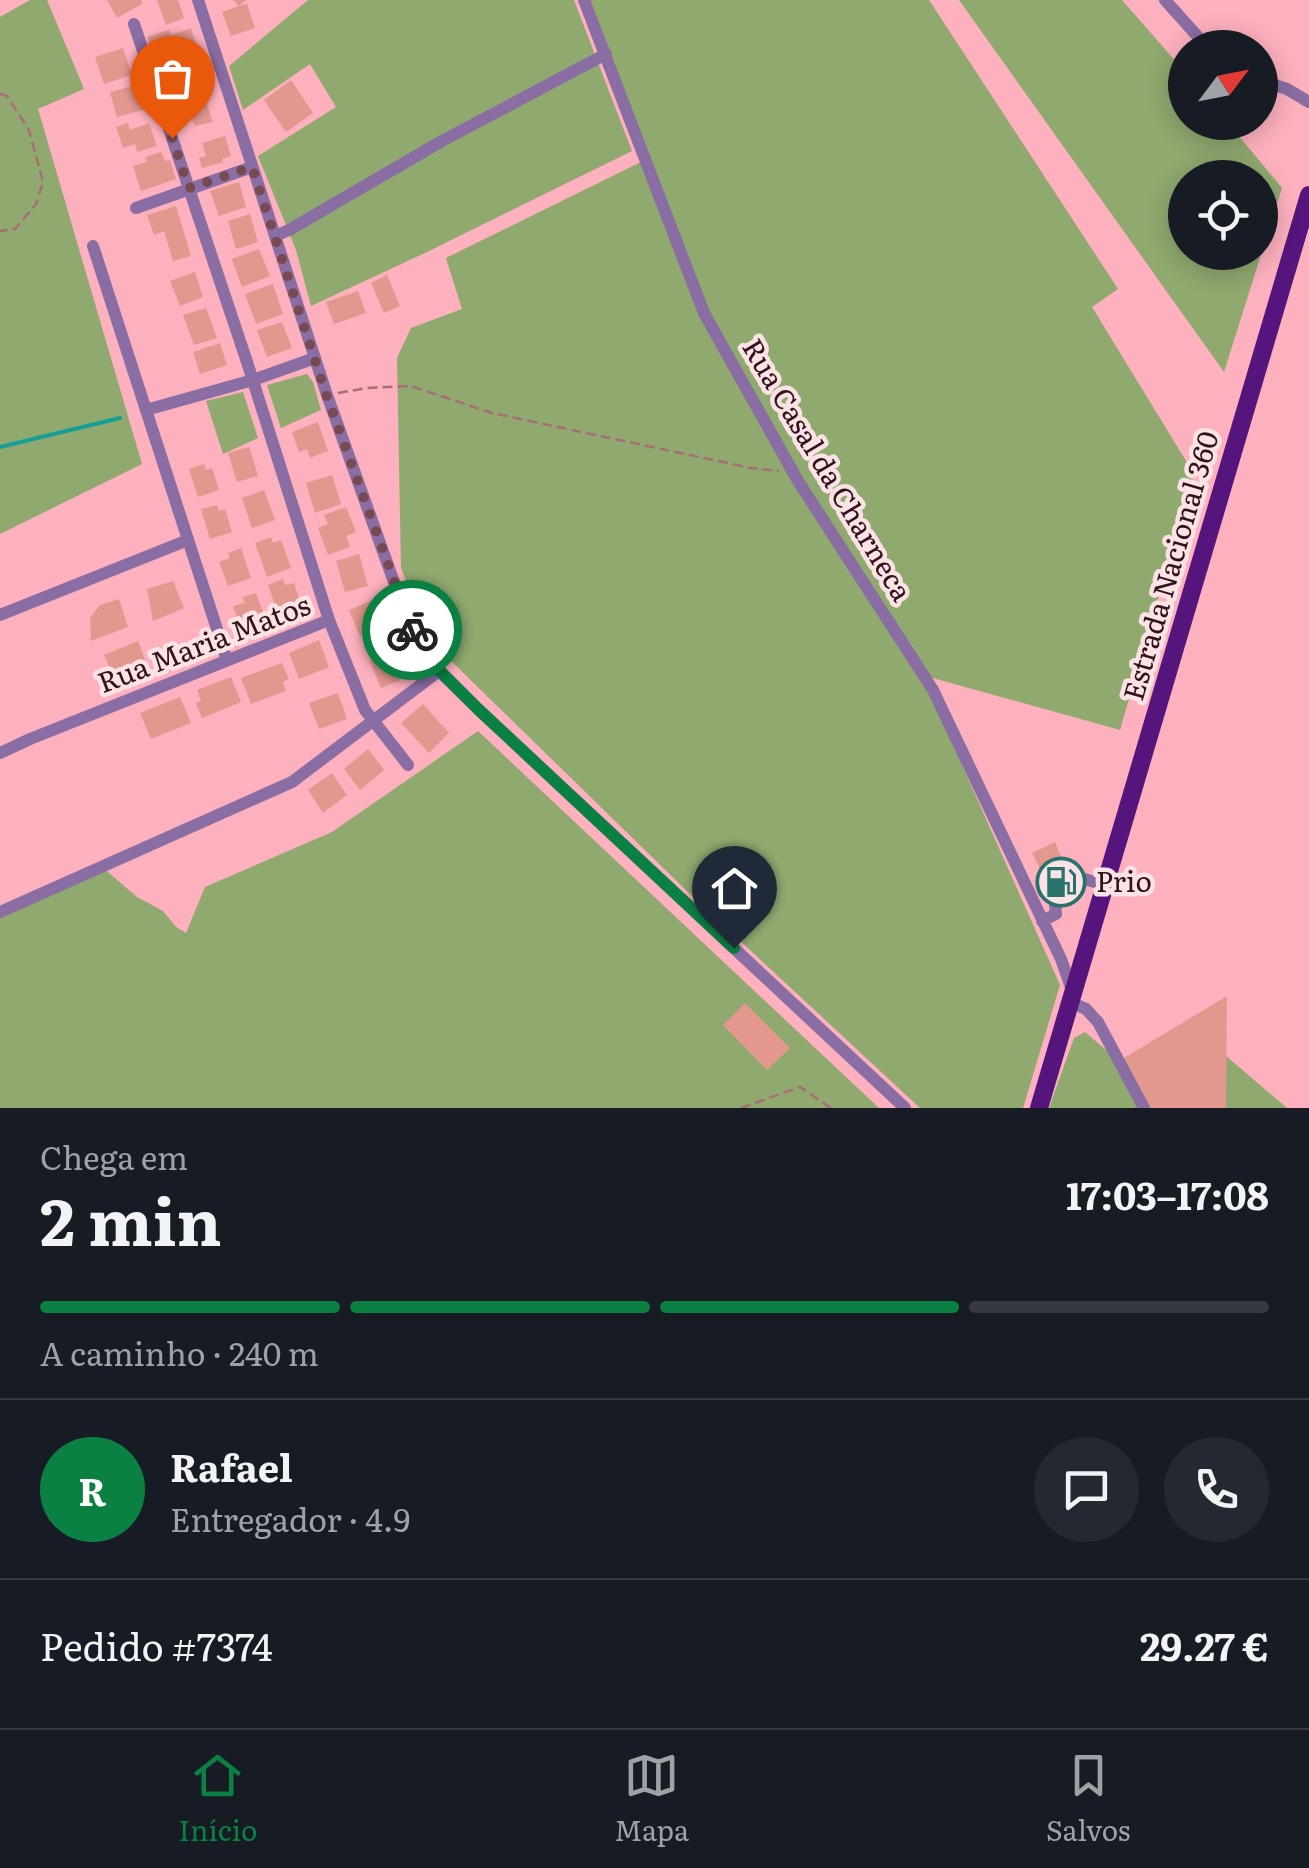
<!DOCTYPE html>
<html lang="pt">
<head>
<meta charset="utf-8">
<style>
  :root { --surface:#171b24; --page:#242831; --text:#f1f3f6; --muted:#9ea1a6; --line:#363941; --accent:#0b8043 }
  body { margin:0; font-family:Literata,serif; background:var(--page); color:var(--text); height:100vh; display:flex; flex-direction:column; font-size:38px; white-space:nowrap }
  * { box-sizing:border-box; margin:0 }
  p { font-size:32px; color:var(--muted) }
  .icon { flex:none; width:55px; height:55px; fill:none; stroke:currentColor; stroke-width:2; stroke-linecap:round; stroke-linejoin:round }
  .map { position:relative; height:1108px; overflow:hidden }
  .drawer { display:flex; flex-direction:column; background:var(--surface); flex:1 }
  .drawer>* { flex:none }
  .needle { width:65px; rotate:58deg }
  .fabs { position:absolute; left:1168px; top:30px; display:grid; gap:20px }
  .fabs a { display:grid; place-items:center; width:110px; height:110px; border-radius:50%; background:var(--surface); box-shadow:0 5px 25px #0003; font-size:50px }
  .pin { position:absolute; display:grid; place-items:center; width:85px; height:85px; color:#fff; margin:-102px -42px; border-radius:50% 50% 50% 0; rotate:-45deg; box-shadow:0 0 10px #0007 }
  .pin .icon { rotate:45deg }
  .courier { position:absolute; display:grid; place-items:center; width:100px; height:100px; margin:-50px; border:8px solid #0b8043; border-radius:50%; background:#fff; color:#222; box-shadow:0 2px 12px #0007 }
  .summary em { font-style:normal; font-weight:700 }
  .summary div { display:flex; flex-direction:column-reverse }
  .summary { display:flex; align-items:center; justify-content:space-between; height:170px; padding:0 40px }
  h1 { font-size:65px; font-weight:700; line-height:75px }
  .bar { display:grid; grid-template-columns:repeat(4,1fr); gap:15px 10px; align-content:center; height:120px; padding:0 40px }
  .bar i { height:12px; border-radius:8px; background:var(--line) }
  .bar .on { background:var(--accent) }
  .bar p { grid-column:span 4 }
  .line { display:flex; align-items:center; gap:25px; padding:0 40px; border-top:2px solid var(--line) }
  .line div { flex:1 }
  .round { display:grid; place-items:center; flex:none; width:105px; height:105px; border-radius:52px; background:var(--page) }
  .dock { display:flex; justify-content:space-around; align-items:center; height:140px; border-top:2px solid var(--line); background:var(--surface); font-size:28px; color:var(--muted) }
  .dock a { display:grid; justify-items:center; gap:5px }
  .dock .on { color:var(--accent) }
  .map>svg:first-child { display:block }
  .green { fill:#8fa96f; fill-rule:evenodd }
  .lines { fill:none; stroke-linecap:round; stroke-linejoin:round }
  .stream { stroke:#179f97; stroke-width:4 }
  .building { fill:#e2988e }
  .path { stroke:#a76e78; stroke-width:2.5; stroke-dasharray:10 5; stroke-linecap:butt }
  .minor { stroke:#8a6da3; stroke-width:12 }
  .major { stroke:#56147d; stroke-width:18 }
  .done { stroke:#774a52; stroke-width:10; stroke-dasharray:0 18 }
  .route { stroke:#0b8043; stroke-width:12 }
  .labels { text-anchor:middle; stroke-width:9; stroke-linejoin:round; paint-order:stroke }
  .street-label { font-size:28px; fill:#2f1319; stroke:#fae2e5 }
  .poi-label { font-size:28px; fill:#2f1319; stroke:#fae2e5; text-anchor:start }
</style>
</head>
<body>
<div class="map">
<svg width="1309" height="1108" viewBox="0 0 1309 1108">
  <rect width="100%" height="100%" fill="#fdb0bd"/>
  <g class="green">
    <polygon points="30,0 47,0 84,89 38,109 142,464 0,534 0,17"/>
    <polygon points="308,0 574,0 632,151 427,252 311,306 296,250 258,156 336,107 310,64 243,110 229,66"/>
    <polygon points="590,0 929,0 1118,289 1092,307 1194,474 1120,730 922,675 1060,985 1023,1108 920,1108 693,897 445,655 421,619 401,568 397,358 411,328 462,309 446,258 649,158"/>
    <path d="M959,0h163l63,72v50l43,1 54,65 -58,184zM1185,178h75v74h-75z"/>
    <polygon points="307,374 313,382 321,410 281,428 267,385"/>
    <polygon points="243,392 258,438 223,454 206,401"/>
    <polygon points="478,731 879,1108 0,1108 0,917 101,866 137,897 163,911 176,927 186,933 205,887 332,832"/>
    <polygon points="1085,1032 1119,1061 1144,1108 1049,1108 1074,1038"/>
    <polygon points="1226,1056 1287,1108 1226,1108"/>
  </g>
  <g class="lines">
    <polyline class="stream" points="0,447 120,418"/>
  </g>
  <g class="building">
    <polygon points="107,0 141,0 142,4 117,18"/>
    <polygon points="157,0 178,0 184,18 166,25"/>
    <polygon points="233,0 246,0 239,6 247,4 255,28 231,36 222,12 239,6"/>
    <polygon points="191,28 198,51 177,58 173,46 168,47 165,39 150,44 147,37 169,30 171,35"/>
    <polygon points="123,48 132,75 104,84 95,57"/>
    <polygon points="194,71 195,73 200,72 205,91 186,98 180,83 183,82 180,76"/>
    <polygon points="291,80 313,113 286,132 264,100"/>
    <polygon points="136,85 139,97 144,96 147,109 117,117 110,92"/>
    <polygon points="206,102 213,122 195,126 189,108"/>
    <polygon points="128,123 130,130 149,123 157,146 137,152 135,144 123,148 116,127"/>
    <polygon points="225,136 231,156 222,159 223,162 202,168 199,158 206,156 202,143"/>
    <polygon points="161,152 165,161 170,160 176,179 141,191 133,166 147,162 145,157"/>
    <polygon points="239,182 246,207 219,216 210,191"/>
    <polygon points="176,206 191,256 173,261 164,231 154,235 147,215"/>
    <polygon points="250,214 258,242 236,249 228,221"/>
    <polygon points="259,249 270,276 242,287 232,259"/>
    <polygon points="195,272 203,297 180,306 170,281"/>
    <polygon points="387,275 400,306 384,313 371,283"/>
    <polygon points="273,284 283,314 256,324 245,294"/>
    <polygon points="358,291 366,313 334,324 326,302"/>
    <polygon points="206,308 217,338 194,345 183,315"/>
    <polygon points="282,322 292,348 267,357 257,330"/>
    <polygon points="220,343 227,365 200,374 193,352"/>
    <polygon points="318,422 328,451 310,458 307,449 299,452 292,432"/>
    <polygon points="249,447 258,476 237,482 228,453"/>
    <polygon points="204,464 206,470 212,468 219,490 198,497 189,469"/>
    <polygon points="332,475 341,504 315,513 306,483"/>
    <polygon points="264,490 275,520 252,528 242,498"/>
    <polygon points="217,505 219,511 225,509 232,532 210,539 201,509"/>
    <polygon points="346,507 356,532 346,536 350,547 328,555 318,528 328,524 324,515"/>
    <polygon points="271,537 273,543 281,540 291,568 267,577 255,543"/>
    <polygon points="241,548 251,578 228,586 219,562 230,558 228,553"/>
    <polygon points="359,554 368,586 345,592 336,561"/>
    <polygon points="283,579 285,585 294,583 303,610 280,618 268,585"/>
    <polygon points="173,581 184,608 153,621 147,589"/>
    <polygon points="256,593 267,623 242,632 233,606 244,603 243,597"/>
    <polygon points="119,599 128,627 91,641 90,618 100,605"/>
    <polygon points="373,600 376,609 379,607 387,625 360,636 349,610"/>
    <polygon points="402,631 405,636 392,641 394,641 398,650 392,653 403,679 381,688 370,661 380,657 376,648 391,642 389,636"/>
    <polygon points="319,640 329,667 299,679 289,653"/>
    <polygon points="138,641 145,659 135,663 138,673 116,682 104,655"/>
    <polygon points="282,663 289,679 283,682 286,691 251,704 241,678"/>
    <polygon points="231,677 241,702 202,718 196,703 201,701 197,690"/>
    <polygon points="338,693 347,719 319,729 309,703"/>
    <polygon points="180,697 191,723 151,739 140,713"/>
    <polygon points="423,704 449,733 429,753 401,723"/>
    <polygon points="368,749 384,770 360,790 344,769"/>
    <polygon points="332,773 347,795 323,813 308,790"/>
    <polygon points="1055,842 1063,861 1058,863 1075,898 1064,903 1047,869 1041,871 1032,853"/>
    <polygon points="1227,996 1226,1108 1144,1108 1119,1061"/>
    <polygon points="745,1003 790,1048 767,1070 723,1025"/>
  </g>
  <g class="lines">
    <g class="path">
      <polyline points="0,94 7,96 29,130 43,182 36,204 15,229 0,231"/>
      <polyline points="338,393 367,388 411,386 492,413 751,468 779,471"/>
      <polyline points="741,1108 800,1087 831,1108"/>
    </g>
    <g class="minor">
      <polyline points="198,0 327,395 404,610 425,651 439,671 478,709 905,1108"/>
      <polyline points="584,0 704,313 798,481 933,690 1061,959 1073,993"/>
      <polyline points="1165,0 1208,48"/>
      <polyline points="134,24 247,362 329,620"/>
      <polyline points="1260,80 1287,89 1309,102"/>
      <polyline points="136,208 252,167"/>
      <polyline points="275,236 289,230 442,141 606,54"/>
      <polyline points="93,246 146,410 253,380 315,358"/>
      <polyline points="146,410 227,660"/>
      <polyline points="0,615 188,540"/>
      <polyline points="0,753 30,739 329,620 365,710 408,765"/>
      <polyline points="0,912 292,782 439,671"/>
      <polyline points="1042,921 1056,914 1053,887 1074,876 1105,885"/>
      <polyline points="1070,1002 1086,1009 1098,1022 1144,1108"/>
    </g>
    <polyline class="major" points="1039,1108 1309,195"/>
  </g>
  <g class="lines">
    <polyline class="done" points="172,138 189,188 252,167 326,394 412,630"/>
    <polyline class="route" points="412,630 439,670 478,709 734,948"/>
  </g>
  <defs>
    <g id="fuel-ring" transform="scale(2.5)"><circle r="9.5" fill="#fae2e5" stroke="#28726c" stroke-width="1.5"/><path d="M-5.5-6h7V0h2V4h1.3V-2.5L3-4.5l.8-.8L6-3V5H2.5V1h-1V6h-7ZM-4.2-4.7v3.2H.2V-4.7Z" fill="#28726c"/></g>
  </defs>
  <g fill-rule="evenodd">
    <use href="#fuel-ring" x="1061" y="882"/>
  </g>
  <g class="labels">
    <g class="street-label">
      <text transform="translate(827 470) rotate(59)" y="10">Rua Casal da Charneca</text>
      <text transform="translate(1171 566) rotate(-74)" y="10">Estrada Nacional 360</text>
      <text transform="translate(204 644) rotate(-21)" y="10">Rua Maria Matos</text>
    </g>
    <g class="poi-label">
      <text x="1096" y="892">Prio</text>
    </g>
  </g>
</svg>
<div class="fabs">
<a><svg class="needle" viewBox="-14 -14 28 28"><path d="M0-13l5 13h-10z" fill="#e53935"/><path d="M0 13l5-13h-10z" fill="#9ea1a6"/></svg></a>
<a><svg class="icon" aria-label="locate" viewBox="0 0 24 24"><circle cx="12" cy="12" r="6"/><path d="M12 2v4M12 18v4M2 12h4M18 12h4"/></svg></a>
</div>
<div class="pin" style="left:172px;top:138px;background:#ea580c"><svg class="icon" aria-label="bag" viewBox="0 0 24 24"><path d="M5 8h14l-1 12H6zM9 8a3 3 0 0 1 6 0"/></svg></div>
<div class="pin" style="left:734px;top:948px;background:#1f2937"><svg class="icon" aria-label="home" viewBox="0 0 24 24"><path d="M3 11l9-7 9 7M6 9v11h12V9"/></svg></div>
<div class="courier" style="left:412px;top:630px"><svg class="icon" aria-label="bike" viewBox="0 0 24 24"><circle cx="6" cy="16" r="4"/><circle cx="18" cy="16" r="4"/><path d="M6 16l4-8h5l3 8M10 8l3 8H6M13 5h3"/></svg></div>
</div>
<section class="drawer">
<div class="summary"><div><h1>2 min</h1><p>Chega em</p></div><em>17:03–17:08</em></div>
<div class="bar"><i class="on"></i><i class="on"></i><i class="on"></i><i></i><p>A caminho · 240 m</p></div>
<div class="line" style="height:180px"><b class="round" style="background:var(--accent);color:#fff">R</b><div><b>Rafael</b><p>Entregador · 4.9</p></div><a class="round"><svg class="icon" aria-label="chat" viewBox="0 0 24 24"><path d="M4 5h16v11H9l-5 4z"/></svg></a><a class="round"><svg class="icon" aria-label="phone" viewBox="0 0 24 24"><path d="M5 4h4l2 5-3 2q2 4 5 5l2-3 5 2v4C11 20 4 13 5 4z"/></svg></a></div>
<div class="line" style="height:130px"><div>Pedido #7374</div><b>29.27 €</b></div>
</section>
<nav class="dock">
<a class="on"><svg class="icon" aria-label="home" viewBox="0 0 24 24"><path d="M3 11l9-7 9 7M6 9v11h12V9"/></svg>Início</a>
<a><svg class="icon" aria-label="map" viewBox="0 0 24 24"><path d="M3 6l6-2 6 2 6-2v14l-6 2-6-2-6 2zM9 4v14M15 6v14"/></svg>Mapa</a>
<a><svg class="icon" aria-label="saved" viewBox="0 0 24 24"><path d="M7 4h10v16l-5-4-5 4z"/></svg>Salvos</a>
</nav>
</body>
</html>
